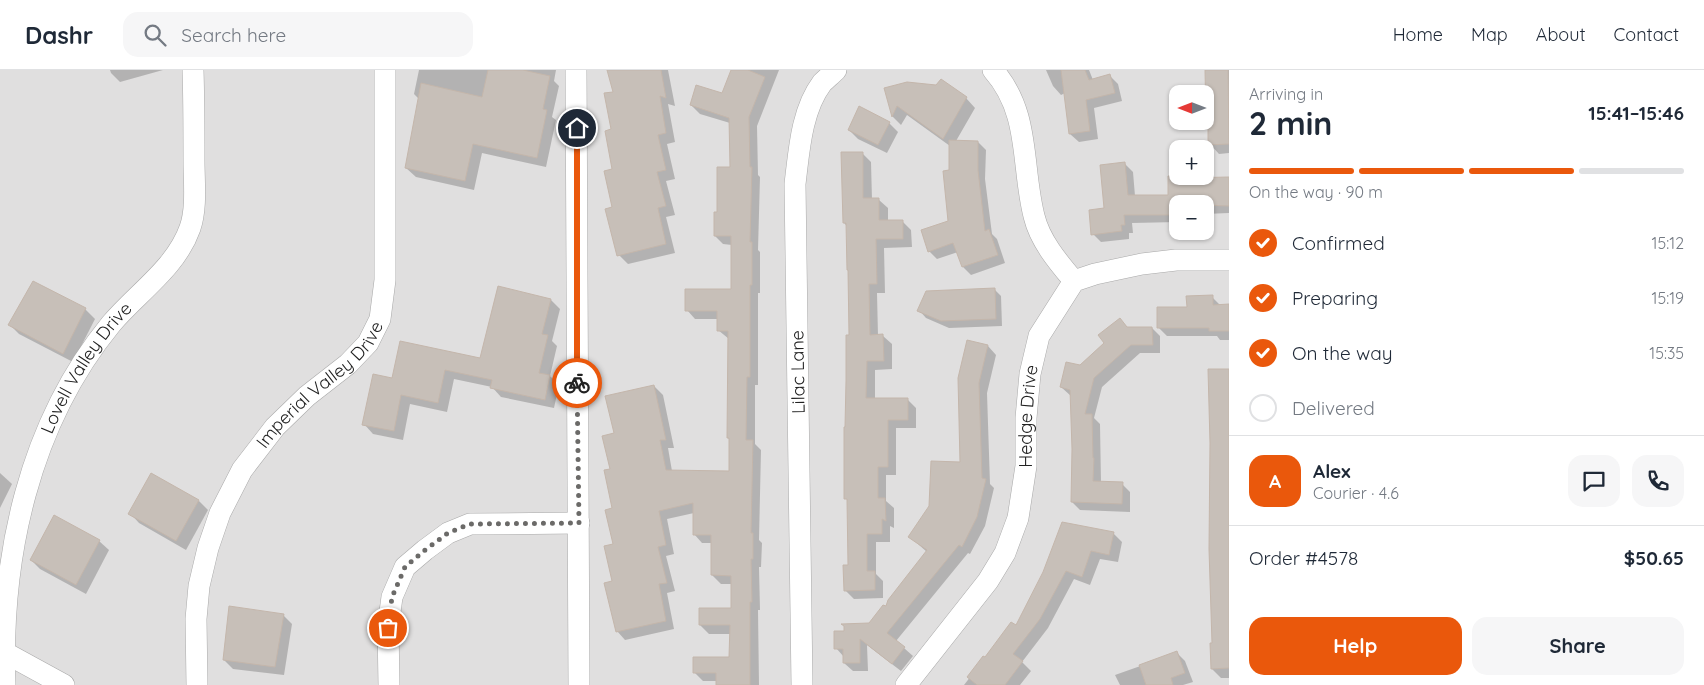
<!DOCTYPE html>
<html lang="en">
<head>
<meta charset="utf-8">
<style>
  :root { --surface:#fff; --page:#f6f6f7; --text:#1f2937; --muted:#747a83; --line:#e0e1e3; --accent:#ea580c }
  body { margin:0; font-family:Quicksand,sans-serif; background:var(--page); color:var(--text); height:100vh; display:flex; flex-direction:column; font-size:19px; white-space:nowrap }
  * { box-sizing:border-box; margin:0 }
  p { font-size:16px; color:var(--muted) }
  .icon { flex:none; width:28px; height:28px; fill:none; stroke:currentColor; stroke-width:2; stroke-linecap:round; stroke-linejoin:round }
  .map { position:relative; flex:1; overflow:hidden }
  .sheet { display:flex; flex-direction:column; background:var(--surface); width:475px }
  .sheet>* { flex:none }
  .needle { width:32px; rotate:270deg }
  .fabs { position:absolute; left:1169px; top:15px; display:grid; gap:10px }
  .fabs a { display:grid; place-items:center; width:45px; height:45px; border-radius:10px; background:var(--surface); box-shadow:0 1px 4px #0004; font-size:25px }
  .pin { position:absolute; display:grid; place-items:center; width:42px; height:42px; color:#fff; margin:-21px; border:2px solid #fff; border-radius:50%; box-shadow:0 1px 5px #0007 }
  .courier { position:absolute; display:grid; place-items:center; width:50px; height:50px; margin:-25px; border:4px solid #ea580c; border-radius:50%; background:#fff; color:#222; box-shadow:0 1px 6px #0007 }
  .summary em { font-style:normal; font-weight:800 }
  .summary div { display:flex; flex-direction:column-reverse }
  .summary { display:flex; align-items:center; justify-content:space-between; height:85px; padding:0 20px }
  h1 { font-size:32px; font-weight:800; line-height:38px }
  .bar { display:grid; grid-template-columns:repeat(4,1fr); gap:8px 5px; align-content:center; height:60px; padding:0 20px }
  .bar i { height:6px; border-radius:4px; background:var(--line) }
  .bar .on { background:var(--accent) }
  .bar p { grid-column:span 4 }
  .line { display:flex; align-items:center; gap:12px; padding:0 20px; border-top:1px solid var(--line) }
  .line div { flex:1 }
  .round { display:grid; place-items:center; flex:none; width:52px; height:52px; border-radius:15px; background:var(--page) }
  ol { padding:0 20px; list-style:none }
  li { display:flex; align-items:center; gap:15px; height:55px }
  li p { margin-inline-start:auto }
  li .icon { padding:5px; border-radius:50%; background:var(--accent); color:#fff; stroke-width:4 }
  li:last-child { color:var(--muted) }
  li i { width:28px; height:28px; border:2px solid var(--line); border-radius:50% }
  .button { display:flex; gap:10px; margin-top:auto; padding:10px 20px }
  .button a { flex:1; height:58px; border-radius:15px; background:var(--accent); color:#fff; font-size:20px; font-weight:800; line-height:58px; text-align:center }
  .button a+a { background:var(--page); color:var(--text) }
  header { display:flex; align-items:center; gap:30px; box-sizing:border-box; height:70px; padding:0 25px; background:var(--surface); border-bottom:1px solid var(--line) }
  header strong { font-size:24px }
  nav { display:flex; gap:28px; margin-inline-start:auto; font-size:18px }
  .search { width:350px; height:45px; background:var(--page); display:flex; align-items:center; gap:12px; box-sizing:border-box; padding:0 18px; border-radius:15px; color:var(--muted); font-size:19px }
  main { display:flex; flex:1; min-height:0 }
  .map>svg:first-child { display:block }
  .residential { fill:#e0dfdf; fill-rule:evenodd }
  .shadow { fill:#0003 }
  .building { fill:#c7bfb8; stroke:#c4b6ab }
  .lines { fill:none; stroke-linecap:round; stroke-linejoin:round }
  .street-casing { stroke:#a9a9a9; stroke-width:22 }
  .street { stroke:#fff; stroke-width:21 }
  .done { stroke:#6b6a68; stroke-width:5; stroke-dasharray:0 9 }
  .route { stroke:#ea580c; stroke-width:6 }
  .labels { text-anchor:middle; stroke-width:4; stroke-linejoin:round; paint-order:stroke }
  .street-label { font-size:18px; fill:#222; stroke:#fff }
</style>
</head>
<body>
<header>
<strong>Dashr</strong>
<div class="search"><svg class="icon" aria-label="search" viewBox="0 0 24 24"><circle cx="10" cy="10" r="6"/><path d="M15 15l6 6"/></svg>Search here</div>
<nav><a>Home</a><a>Map</a><a>About</a><a>Contact</a></nav>
</header>
<main>
<div class="map">
<svg width="1229" height="615" viewBox="0 0 1229 615">
  <rect width="100%" height="100%" fill="#f2efe9"/>
  <path class="residential" d="M0,0h1229v615h-1229zM1178,24h27v27h-27zM1178,79h27v27h-27zM1178,134h27v27h-27z"/>
  <g class="shadow">
    <polygon points="110,0 163,0 120,12 111,3"/>
    <polygon points="419,0 556,0 554,11 559,16 552,47 556,50 546,97 482,83 474,120 416,107 406,98 419,29 414,24"/>
    <polygon points="609,0 668,0 675,36 668,34 675,72 667,74 675,109 666,111 675,145 666,147 675,183 628,194 619,185 614,138 612,60 614,23"/>
    <polygon points="733,0 779,0 757,56 758,105 760,107 758,180 760,182 760,223 758,223 758,315 755,315 755,374 761,380 759,470 762,473 761,497 759,497 760,540 758,540 759,615 717,615 717,611 703,611 694,602 731,589 731,564 709,564 700,555 732,539 732,514 721,514 712,505 712,473 702,473 694,464 694,443 667,449 674,484 666,486 675,521 667,523 674,559 625,570 617,561 611,400 616,364 654,316 663,325 674,378 668,378 672,401 730,402 730,370 728,368 729,269 718,260 718,249 695,249 687,240 732,221 732,175 723,174 715,166 718,143 731,98 730,53 700,44 691,35 723,25"/>
    <polygon points="1046,0 1089,0 1093,10 1110,6 1118,14 1122,31 1094,38 1098,69 1079,72 1070,64 1065,23 1061,25 1053,16"/>
    <polygon points="1206,0 1229,0 1229,83 1219,84 1210,74 1209,53 1207,51"/>
    <polygon points="885,19 966,28 975,38 956,71 978,72 986,80 985,109 992,164 997,169 1005,193 971,205 963,197 958,182 937,189 929,181 950,152 950,76 907,45 901,55 893,47"/>
    <polygon points="889,53 898,62 887,83 858,69 849,60"/>
    <polygon points="862,83 871,92 872,130 879,130 888,138 888,152 902,151 911,160 912,177 884,178 885,223 877,223 878,266 883,266 892,274 892,299 875,300 875,329 907,329 916,338 916,358 896,358 896,405 886,405 886,431 894,438 894,458 890,456 890,472 876,472 876,504 883,511 883,528 854,529 845,520 849,496 848,431 846,428 850,266 847,156 844,153"/>
    <polygon points="1125,94 1133,102 1135,126 1169,126 1169,94 1178,94 1178,106 1191,106 1191,109 1229,108 1229,143 1205,144 1205,134 1178,134 1178,152 1132,153 1133,163 1129,163 1129,169 1101,172 1093,164 1106,140"/>
    <polygon points="33,213 85,239 95,249 73,292 19,264 10,255"/>
    <polygon points="498,217 551,230 560,239 552,271 557,276 550,306 559,315 554,338 501,327 492,317 454,309 447,342 410,334 403,370 373,364 364,354 393,310 481,289"/>
    <polygon points="994,219 1001,226 1002,256 949,258 926,248 919,240"/>
    <polygon points="1212,227 1221,236 1229,235 1229,270 1220,270 1217,266 1167,266 1158,257"/>
    <polygon points="1120,250 1128,258 1152,258 1160,266 1160,283 1140,283 1102,317 1094,348 1100,354 1101,413 1122,414 1130,422 1130,442 1080,440 1072,432 1073,379 1071,326 1061,317 1106,273"/>
    <polygon points="988,276 996,285 987,323 990,414 994,418 985,456 970,484 968,483 896,571 913,586 901,601 867,575 868,601 853,601 844,593 844,587 836,578 845,562 869,554 887,537 927,482 910,467 962,393 959,308"/>
    <polygon points="1229,300 1229,608 1221,608 1212,599"/>
    <polygon points="0,403 12,414 0,438"/>
    <polygon points="199,431 208,440 186,480 139,453 130,443"/>
    <polygon points="1113,463 1122,472 1118,492 1100,489 1090,515 1074,509 1048,558 1022,592 1031,601 1020,615 964,615 1012,553 1016,557 1044,503"/>
    <polygon points="99,471 109,480 86,524 40,499 31,490"/>
    <polygon points="283,545 292,554 284,605 233,599 224,590"/>
    <polygon points="1177,583 1185,591 1193,612 1183,615 1120,615 1115,605"/>
  </g>
  <g class="building">
    <polygon points="488,0 523,0 550,6 543,39 547,40 537,88 473,74 465,111 405,98 421,13 482,27"/>
    <polygon points="607,0 661,0 666,28 660,26 666,63 658,65 666,100 657,102 666,136 658,138 666,174 617,186 605,139 612,137 604,101 612,99 605,61 611,59 604,23 613,22"/>
    <polygon points="731,0 748,0 765,7 749,47 750,97 752,97 750,172 752,172 752,215 750,215 750,307 747,307 746,370 753,370 751,463 753,463 753,489 751,489 752,532 750,532 750,615 716,615 716,603 693,603 693,587 729,587 730,555 699,555 699,538 731,538 731,506 711,505 711,465 693,465 693,433 659,441 666,475 658,477 667,513 659,514 666,551 616,562 604,513 612,511 604,476 613,474 605,440 612,438 604,400 610,399 602,366 614,363 605,326 654,315 666,370 660,370 666,400 729,401 729,368 727,368 728,261 717,261 717,241 685,241 685,219 731,219 731,166 714,166 714,142 717,142 717,97 730,97 729,48 690,35 696,15 722,23"/>
    <polygon points="1061,0 1085,0 1089,10 1110,4 1115,23 1086,30 1090,61 1069,64"/>
    <polygon points="1205,0 1228,0 1229,74 1208,75 1208,51 1206,51"/>
    <polygon points="941,9 967,27 943,69 897,36 892,47 884,18 907,12 936,15"/>
    <polygon points="859,36 890,52 878,75 848,60"/>
    <polygon points="949,70 978,71 978,100 985,161 989,159 998,185 962,197 953,173 928,182 921,160 948,151 943,101 949,100"/>
    <polygon points="841,82 863,82 863,128 879,128 879,150 903,150 903,169 876,169 877,214 869,214 870,265 883,264 884,291 867,291 866,328 908,328 908,350 888,350 888,397 878,397 878,428 885,428 886,451 882,449 882,464 867,464 867,501 875,501 875,520 844,521 843,495 848,495 847,429 844,429 844,357 845,357 846,311 846,265 849,265 848,200 847,200 846,153 843,153"/>
    <polygon points="1125,92 1128,125 1168,125 1168,106 1183,106 1183,108 1229,107 1229,136 1171,134 1171,145 1124,145 1125,155 1121,155 1122,161 1091,165 1089,140 1104,138 1100,95"/>
    <polygon points="33,211 86,238 63,284 8,255"/>
    <polygon points="498,216 551,229 542,264 548,265 539,303 550,305 545,330 490,318 492,310 445,300 438,333 401,325 394,361 362,355 373,304 392,308 400,271 480,288"/>
    <polygon points="995,218 996,249 941,251 917,241 926,221"/>
    <polygon points="1213,225 1213,235 1229,234 1229,261 1209,261 1209,258 1157,258 1157,237 1187,237 1186,226"/>
    <polygon points="1120,248 1127,257 1152,257 1153,275 1131,275 1094,308 1085,344 1092,344 1093,388 1094,388 1093,411 1123,412 1122,434 1071,432 1072,379 1070,320 1060,317 1066,292 1080,295 1104,273 1098,265"/>
    <polygon points="967,270 988,275 979,313 982,408 986,409 977,447 962,477 959,475 887,563 905,577 892,594 860,569 860,593 843,593 843,579 834,579 834,561 844,561 844,556 841,554 869,553 883,535 886,536 888,530 927,480 908,467 929,436 931,391 960,392 958,308"/>
    <polygon points="1208,299 1229,299 1229,598 1211,599 1210,573 1212,573 1209,479 1210,373"/>
    <polygon points="151,403 199,430 176,471 128,444"/>
    <polygon points="54,445 100,470 76,515 30,490"/>
    <polygon points="1062,452 1114,462 1109,485 1091,481 1082,507 1066,501 1040,549 1013,584 1023,591 1005,615 977,615 967,607 983,586 985,587 1011,552 1016,555 1043,502"/>
    <polygon points="229,536 284,544 275,597 223,590"/>
    <polygon points="1177,581 1185,603 1171,608 1173,615 1146,615 1139,595"/>
  </g>
  <g class="lines">
    <g class="street-casing">
      <g id="street">
        <polyline points="576,0 579,615"/>
        <path d="M993,0c38,43 28,95 41,146 6,25 24,46 40,65"/>
        <polyline points="0,580 64,615"/>
        <path id="s1" d="M5,615c-5,-128 24,-261 106,-361 26,-31 65,-56 79,-96 7,-20 4,-46 4,-67 0,-31 0,-61 -1,-91"/>
        <path id="s2" d="M197,615l-1,-66 3,-33 9,-38 12,-35 22,-43 33,-43 32,-31 41,-32 20,-21 12,-24 5,-39v-210"/>
        <polyline points="389,615 388,557 392,527 405,497 425,480 448,463 470,454 579,453"/>
        <path d="M802,615l-7,-501c4,-32 6,-73 27,-101 4,-4 10,-9 14,-13"/>
        <path id="s3" d="M906,615l82,-104 17,-28 13,-35 8,-52v-48l4,-44 9,-38 35,-55 21,-7 47,-10 34,-4h53"/>
      </g>
    </g>
    <use href="#street" class="street"/>
  </g>
  <g class="lines">
    <polyline class="done" points="388,558 392,527 405,497 425,480 448,463 470,454 579,453 577,313"/>
    <polyline class="route" points="577,58 577,313"/>
  </g>
  <g class="labels">
    <g class="street-label">
      <text dy="6" stroke="none"><textPath href="#s1" startOffset="334">Lovell Valley Drive</textPath></text>
      <text transform="translate(798 302) rotate(-91)" y="6">Lilac Lane</text>
      <text dy="6" stroke="none"><textPath href="#s2" startOffset="340">Imperial Valley Drive</textPath></text>
      <text dy="6" stroke="none"><textPath href="#s3" startOffset="305">Hedge Drive</textPath></text>
    </g>
  </g>
</svg>
<div class="fabs">
<a><svg class="needle" viewBox="-14 -14 28 28"><path d="M0-13l5 13h-10z" fill="#e53935"/><path d="M0 13l5-13h-10z" fill="#747a83"/></svg></a>
<a>+</a>
<a>−</a>
</div>
<div class="pin" style="left:388px;top:558px;background:#ea580c"><svg class="icon" aria-label="bag" viewBox="0 0 24 24"><path d="M5 8h14l-1 12H6zM9 8a3 3 0 0 1 6 0"/></svg></div>
<div class="pin" style="left:577px;top:58px;background:#1f2937"><svg class="icon" aria-label="home" viewBox="0 0 24 24"><path d="M3 11l9-7 9 7M6 9v11h12V9"/></svg></div>
<div class="courier" style="left:577px;top:313px"><svg class="icon" aria-label="bike" viewBox="0 0 24 24"><circle cx="6" cy="16" r="4"/><circle cx="18" cy="16" r="4"/><path d="M6 16l4-8h5l3 8M10 8l3 8H6M13 5h3"/></svg></div>
</div>
<section class="sheet">
<div class="summary"><div><h1>2 min</h1><p>Arriving in</p></div><em>15:41–15:46</em></div>
<div class="bar"><i class="on"></i><i class="on"></i><i class="on"></i><i></i><p>On the way · 90 m</p></div>
<ol>
<li><svg class="icon" aria-label="check" viewBox="0 0 24 24"><path d="M5 12l5 5 9-10"/></svg>Confirmed<p>15:12</p></li>
<li><svg class="icon" aria-label="check" viewBox="0 0 24 24"><path d="M5 12l5 5 9-10"/></svg>Preparing<p>15:19</p></li>
<li><svg class="icon" aria-label="check" viewBox="0 0 24 24"><path d="M5 12l5 5 9-10"/></svg>On the way<p>15:35</p></li>
<li><i></i>Delivered</li>
</ol>
<div class="line" style="height:90px"><b class="round" style="background:var(--accent);color:#fff">A</b><div><b>Alex</b><p>Courier · 4.6</p></div><a class="round"><svg class="icon" aria-label="chat" viewBox="0 0 24 24"><path d="M4 5h16v11H9l-5 4z"/></svg></a><a class="round"><svg class="icon" aria-label="phone" viewBox="0 0 24 24"><path d="M5 4h4l2 5-3 2q2 4 5 5l2-3 5 2v4C11 20 4 13 5 4z"/></svg></a></div>
<div class="line" style="height:65px"><div>Order #4578</div><b>$50.65</b></div>
<div class="button"><a>Help</a><a>Share</a></div>
</section>
</main>
</body>
</html>
